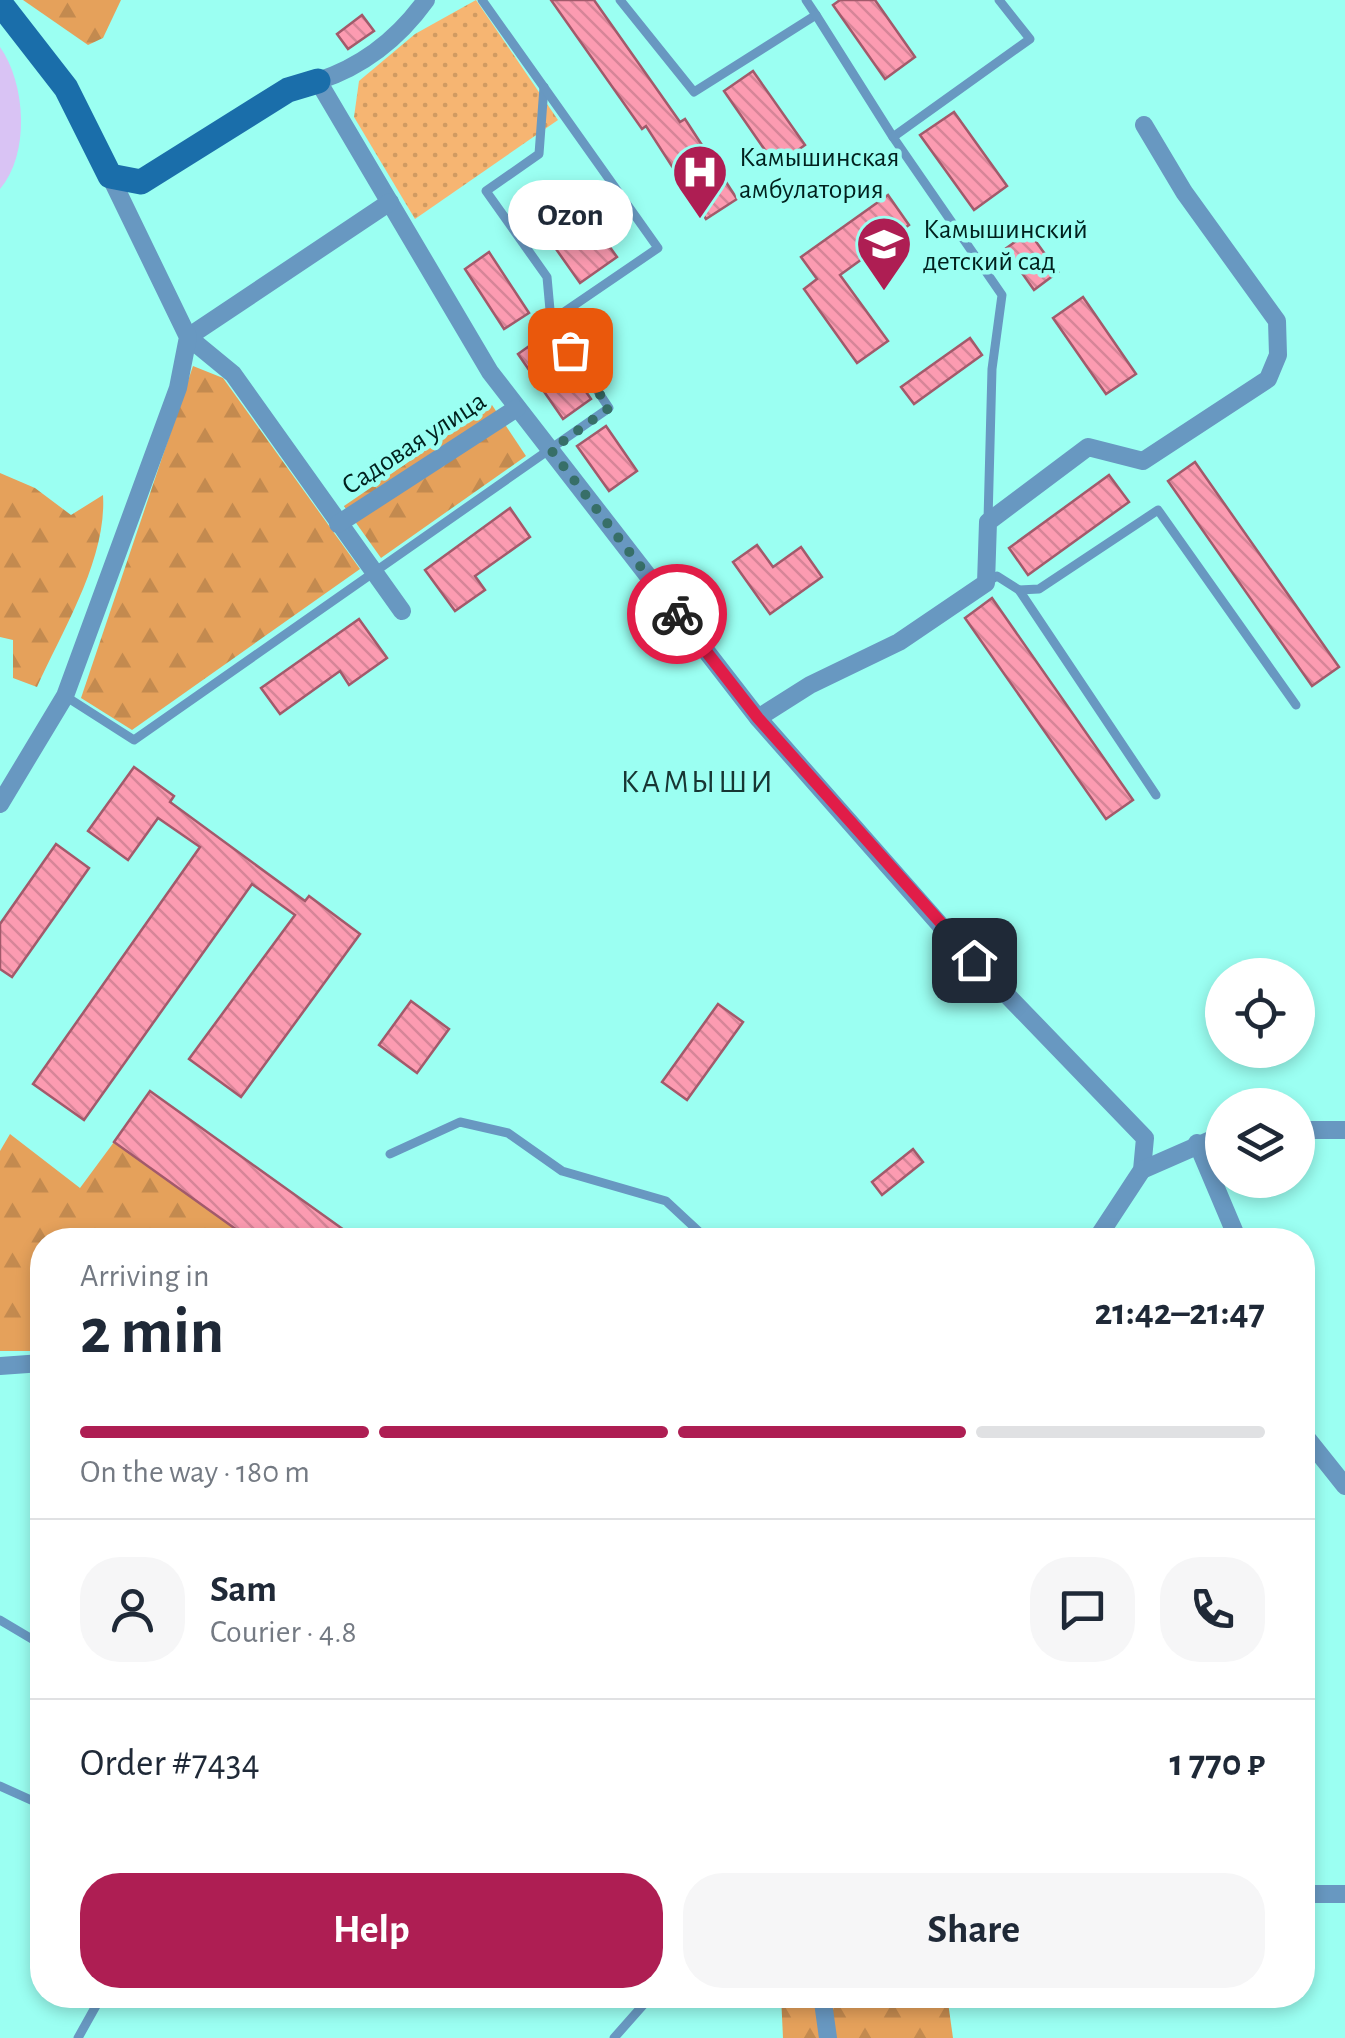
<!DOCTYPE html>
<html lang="en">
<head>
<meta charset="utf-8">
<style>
  :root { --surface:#fff; --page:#f6f6f7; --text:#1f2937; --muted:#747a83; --line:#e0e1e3; --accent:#ae1e53 }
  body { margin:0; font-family:"Alegreya Sans",sans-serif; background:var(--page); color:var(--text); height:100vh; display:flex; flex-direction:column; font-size:38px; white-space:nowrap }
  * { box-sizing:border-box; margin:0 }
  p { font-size:32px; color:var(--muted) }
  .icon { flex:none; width:55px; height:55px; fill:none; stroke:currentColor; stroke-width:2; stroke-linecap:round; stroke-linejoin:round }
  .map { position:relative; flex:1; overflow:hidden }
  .side { position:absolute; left:30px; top:1228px; width:1285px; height:780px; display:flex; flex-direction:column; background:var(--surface); border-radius:40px; box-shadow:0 5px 15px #0003 }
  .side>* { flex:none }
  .fabs { position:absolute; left:1205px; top:958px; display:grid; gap:20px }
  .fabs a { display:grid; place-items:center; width:110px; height:110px; border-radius:50%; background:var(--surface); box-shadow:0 5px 15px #0003; font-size:50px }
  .pin { position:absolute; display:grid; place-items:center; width:85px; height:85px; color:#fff; margin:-42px; border-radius:20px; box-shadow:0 5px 15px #0006 }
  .courier { position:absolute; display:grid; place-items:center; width:100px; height:100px; margin:-50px; border:8px solid #e11d48; border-radius:50%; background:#fff; color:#222; box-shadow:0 2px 12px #0007 }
  .bubble { position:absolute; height:70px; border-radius:35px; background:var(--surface); box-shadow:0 5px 15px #0003; font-size:32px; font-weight:700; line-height:70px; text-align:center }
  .summary em { font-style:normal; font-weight:700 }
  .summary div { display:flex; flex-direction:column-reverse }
  .summary { display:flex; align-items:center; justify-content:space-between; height:170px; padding:0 50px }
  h1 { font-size:65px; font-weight:700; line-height:75px }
  .bar { display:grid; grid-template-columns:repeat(4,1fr); gap:15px 10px; align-content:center; height:120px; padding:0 50px }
  .bar i { height:12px; border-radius:8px; background:var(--line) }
  .bar .on { background:var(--accent) }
  .bar p { grid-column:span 4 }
  .line { display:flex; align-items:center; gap:25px; padding:0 50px; border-top:2px solid var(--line) }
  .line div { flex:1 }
  .round { display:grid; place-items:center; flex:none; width:105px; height:105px; border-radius:40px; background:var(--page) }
  .button { display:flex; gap:20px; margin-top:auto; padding:20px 50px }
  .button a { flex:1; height:115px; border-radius:40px; background:var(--accent); color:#fff; font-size:40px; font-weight:700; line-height:115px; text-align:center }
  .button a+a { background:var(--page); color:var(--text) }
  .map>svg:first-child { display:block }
  .green { fill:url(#green-dots) }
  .forest { fill:url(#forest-firs) }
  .water { fill:#d9c3f4 }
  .building { fill:url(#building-back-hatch); stroke:#a25a6b; stroke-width:2.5 }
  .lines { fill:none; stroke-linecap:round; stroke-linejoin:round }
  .lane { stroke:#6898c1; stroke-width:9 }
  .street { stroke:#6898c1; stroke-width:18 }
  .secondary { stroke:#1a6eaa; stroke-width:25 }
  .done { stroke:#376f68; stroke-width:10; stroke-dasharray:0 18 }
  .route { stroke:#e11d48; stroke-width:12 }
  .labels { text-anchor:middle; stroke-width:9; stroke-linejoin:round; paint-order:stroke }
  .poi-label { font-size:28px; fill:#01211e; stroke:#9bfff2; text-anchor:start }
  .street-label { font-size:28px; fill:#01211e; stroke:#9bfff2 }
  .quarter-label { font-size:32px; letter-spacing:2.5px; fill:#173633; stroke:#9bfff2 }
</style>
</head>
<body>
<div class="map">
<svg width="1345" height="2038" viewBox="0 0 1345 2038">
  <defs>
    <pattern id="green-dots" width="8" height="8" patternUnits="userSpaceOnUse" patternTransform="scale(2.5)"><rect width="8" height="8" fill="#f6b572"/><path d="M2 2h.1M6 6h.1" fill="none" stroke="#d19b62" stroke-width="1.8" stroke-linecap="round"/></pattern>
    <pattern id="forest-firs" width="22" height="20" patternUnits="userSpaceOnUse" patternTransform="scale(2.5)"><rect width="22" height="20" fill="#e5a15b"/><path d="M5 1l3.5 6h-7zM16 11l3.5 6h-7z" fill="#c38a4f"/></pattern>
    <pattern id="building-back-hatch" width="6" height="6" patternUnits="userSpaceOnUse" patternTransform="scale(2.5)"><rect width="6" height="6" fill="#fc9bb1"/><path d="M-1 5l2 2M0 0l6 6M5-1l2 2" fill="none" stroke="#d68598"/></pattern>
  </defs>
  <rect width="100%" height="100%" fill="#9bfff2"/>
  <polygon class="green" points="476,0 558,120 415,219 354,117 359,81 415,34"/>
  <g class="forest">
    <polygon points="23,0 121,0 103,38 88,45"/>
    <polygon points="193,366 223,378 360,569 132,730 81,698"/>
    <polygon points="492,405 526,456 381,558 344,506"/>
    <path d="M0,473l35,15 36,27 32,-20c4,64 -40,134 -66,192l-24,-9v-38l-13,-3z"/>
    <polygon points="10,1134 80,1188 114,1142 251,1240 42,1240 42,1351 0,1351 0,1151"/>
    <polygon points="781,1995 947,1995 953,2038 783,2038"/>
  </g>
  <path class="water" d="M0,47c26,37 30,107 0,142z"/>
  <g class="building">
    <polygon points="551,0 594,0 680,122 685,119 737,199 706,219 646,126 642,129"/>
    <polygon points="840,0 875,0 915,57 885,79 833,5"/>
    <polygon points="362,15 374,31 348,49 337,34"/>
    <polygon points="753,71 805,145 776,166 724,91"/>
    <polygon points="954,112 1007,186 974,210 920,135"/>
    <polygon points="568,189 617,257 580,283 532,215"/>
    <polygon points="888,195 909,225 840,275 888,341 857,363 804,289 817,279 801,257"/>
    <polygon points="1029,232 1058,272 1034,290 1005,249"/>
    <polygon points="489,252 529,313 504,329 465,269"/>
    <polygon points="1083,297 1136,374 1106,394 1053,318"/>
    <polygon points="546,334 591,399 563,419 518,354"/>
    <polygon points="970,338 982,355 914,404 901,387"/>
    <polygon points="606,426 637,471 609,491 577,446"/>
    <polygon points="1195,462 1339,667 1312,686 1168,481"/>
    <polygon points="1109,475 1129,502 1028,575 1009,548"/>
    <polygon points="510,508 530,537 475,576 485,590 455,611 425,570"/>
    <polygon points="757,545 773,567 801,547 822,577 770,614 733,562"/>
    <polygon points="992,598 1133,800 1106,819 965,618"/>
    <polygon points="359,619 387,658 349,685 340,671 280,714 261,688"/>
    <polygon points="134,767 174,796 170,802 305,901 309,896 360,934 241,1097 189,1059 295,915 252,884 84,1120 33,1084 200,847 158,818 128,860 88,831"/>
    <polygon points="56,844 89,868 12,977 0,969 0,924"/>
    <polygon points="411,1001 449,1029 417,1073 379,1045"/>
    <polygon points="718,1004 743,1022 687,1100 662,1082"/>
    <polygon points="150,1091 358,1240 251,1240 114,1142"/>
    <polygon points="913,1149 923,1162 882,1195 872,1182"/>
  </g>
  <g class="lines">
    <g class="lane">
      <polyline points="620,0 694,92 816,15 806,0"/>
      <polyline points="816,15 893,137 1030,39 999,0"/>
      <polyline points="544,87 539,154 486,191 547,277 551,321"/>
      <polyline points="893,137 1002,295 992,369 988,520"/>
      <polyline points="989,581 997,576 1019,590 1156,795"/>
      <polyline points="1019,590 1039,589 1158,510 1296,705"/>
      <polyline points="65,696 134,740 609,408 551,321 658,248 482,0"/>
      <polyline points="390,1154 460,1122 508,1133 562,1171 666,1201 708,1240"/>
      <polyline points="0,1620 42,1645"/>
      <polyline points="0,1786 42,1805"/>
      <polyline points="78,2038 102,1995"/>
      <polyline points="614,2038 652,1995"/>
    </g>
    <g class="street">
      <path d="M426,0c-28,39 -62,66 -108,81l172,291 268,346 191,217 196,203 -3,32 -46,70"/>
      <polyline points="390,202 188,337 233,374 402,611"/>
      <polyline points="338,524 517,408"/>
      <polyline points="758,718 810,685 899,642 986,583 988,522 1088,447 1143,461 1268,379 1278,355 1277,321 1184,192 1144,125"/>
      <polyline points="0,804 65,696 178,388 188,337 110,176"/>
      <polyline points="1298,1130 1345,1130"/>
      <polyline points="1197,1143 1238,1240"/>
      <polyline points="1142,1170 1222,1135"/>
      <polyline points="0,1366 42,1363"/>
      <polyline points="1302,1432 1345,1486"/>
      <polyline points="1302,1894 1345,1894"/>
      <polyline points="822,1995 828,2038"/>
    </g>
    <polyline class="secondary" points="0,3 66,88 110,176 141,182 288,90 318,81"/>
  </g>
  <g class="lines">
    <polyline class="done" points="570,350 609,408 551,450 677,614"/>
    <polyline class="route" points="677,614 758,718 974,960"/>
  </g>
  <defs>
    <g id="hospital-pin" transform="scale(2.875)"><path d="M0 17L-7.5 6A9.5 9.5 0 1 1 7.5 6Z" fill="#ae1e53" stroke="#9bfff2"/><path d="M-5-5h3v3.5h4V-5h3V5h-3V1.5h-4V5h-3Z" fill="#fff"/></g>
    <g id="school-pin" transform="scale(2.875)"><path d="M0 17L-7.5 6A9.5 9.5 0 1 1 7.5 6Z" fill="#ae1e53" stroke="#9bfff2"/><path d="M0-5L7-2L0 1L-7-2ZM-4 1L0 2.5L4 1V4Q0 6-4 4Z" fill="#fff"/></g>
  </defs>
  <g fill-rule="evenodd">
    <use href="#hospital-pin" x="700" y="172"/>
    <use href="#school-pin" x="884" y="244"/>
  </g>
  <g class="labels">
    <g class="poi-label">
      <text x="739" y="166">Камышинская<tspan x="739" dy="32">амбулатория</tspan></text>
      <text x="923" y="238">Камышинский<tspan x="923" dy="32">детский сад</tspan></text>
    </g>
    <g class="street-label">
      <text transform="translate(413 442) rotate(-33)" y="10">Садовая улица</text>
    </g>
    <g class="quarter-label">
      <text x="698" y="792">КАМЫШИ</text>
    </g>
  </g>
</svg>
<div class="fabs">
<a><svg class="icon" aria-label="locate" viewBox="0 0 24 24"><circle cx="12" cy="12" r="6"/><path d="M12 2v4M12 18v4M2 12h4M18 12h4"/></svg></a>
<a><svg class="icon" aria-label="layers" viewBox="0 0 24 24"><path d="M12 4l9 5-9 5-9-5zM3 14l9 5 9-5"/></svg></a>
</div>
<div class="pin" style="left:570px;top:350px;background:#ea580c"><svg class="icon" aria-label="bag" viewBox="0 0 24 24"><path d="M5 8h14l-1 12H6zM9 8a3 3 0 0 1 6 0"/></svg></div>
<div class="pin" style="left:974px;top:960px;background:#1f2937"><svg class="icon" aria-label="home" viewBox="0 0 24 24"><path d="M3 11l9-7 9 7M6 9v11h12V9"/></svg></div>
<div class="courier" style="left:677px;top:614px"><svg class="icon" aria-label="bike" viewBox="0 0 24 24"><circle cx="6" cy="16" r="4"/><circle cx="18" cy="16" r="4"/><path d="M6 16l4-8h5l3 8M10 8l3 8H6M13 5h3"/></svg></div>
<div class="bubble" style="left:508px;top:180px;width:125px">Ozon</div>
<section class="side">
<div class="summary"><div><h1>2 min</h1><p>Arriving in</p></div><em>21:42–21:47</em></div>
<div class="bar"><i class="on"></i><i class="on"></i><i class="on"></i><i></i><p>On the way · 180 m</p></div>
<div class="line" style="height:180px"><a class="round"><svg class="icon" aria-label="person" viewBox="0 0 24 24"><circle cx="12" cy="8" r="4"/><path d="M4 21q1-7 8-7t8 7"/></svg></a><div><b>Sam</b><p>Courier · 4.8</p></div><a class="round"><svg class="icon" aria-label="chat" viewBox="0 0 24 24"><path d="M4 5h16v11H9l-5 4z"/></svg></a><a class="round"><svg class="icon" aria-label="phone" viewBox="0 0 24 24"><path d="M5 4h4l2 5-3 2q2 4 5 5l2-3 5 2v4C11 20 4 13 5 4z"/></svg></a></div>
<div class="line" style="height:130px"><div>Order #7434</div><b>1 770 ₽</b></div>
<div class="button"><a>Help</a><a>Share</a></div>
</section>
</div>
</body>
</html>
